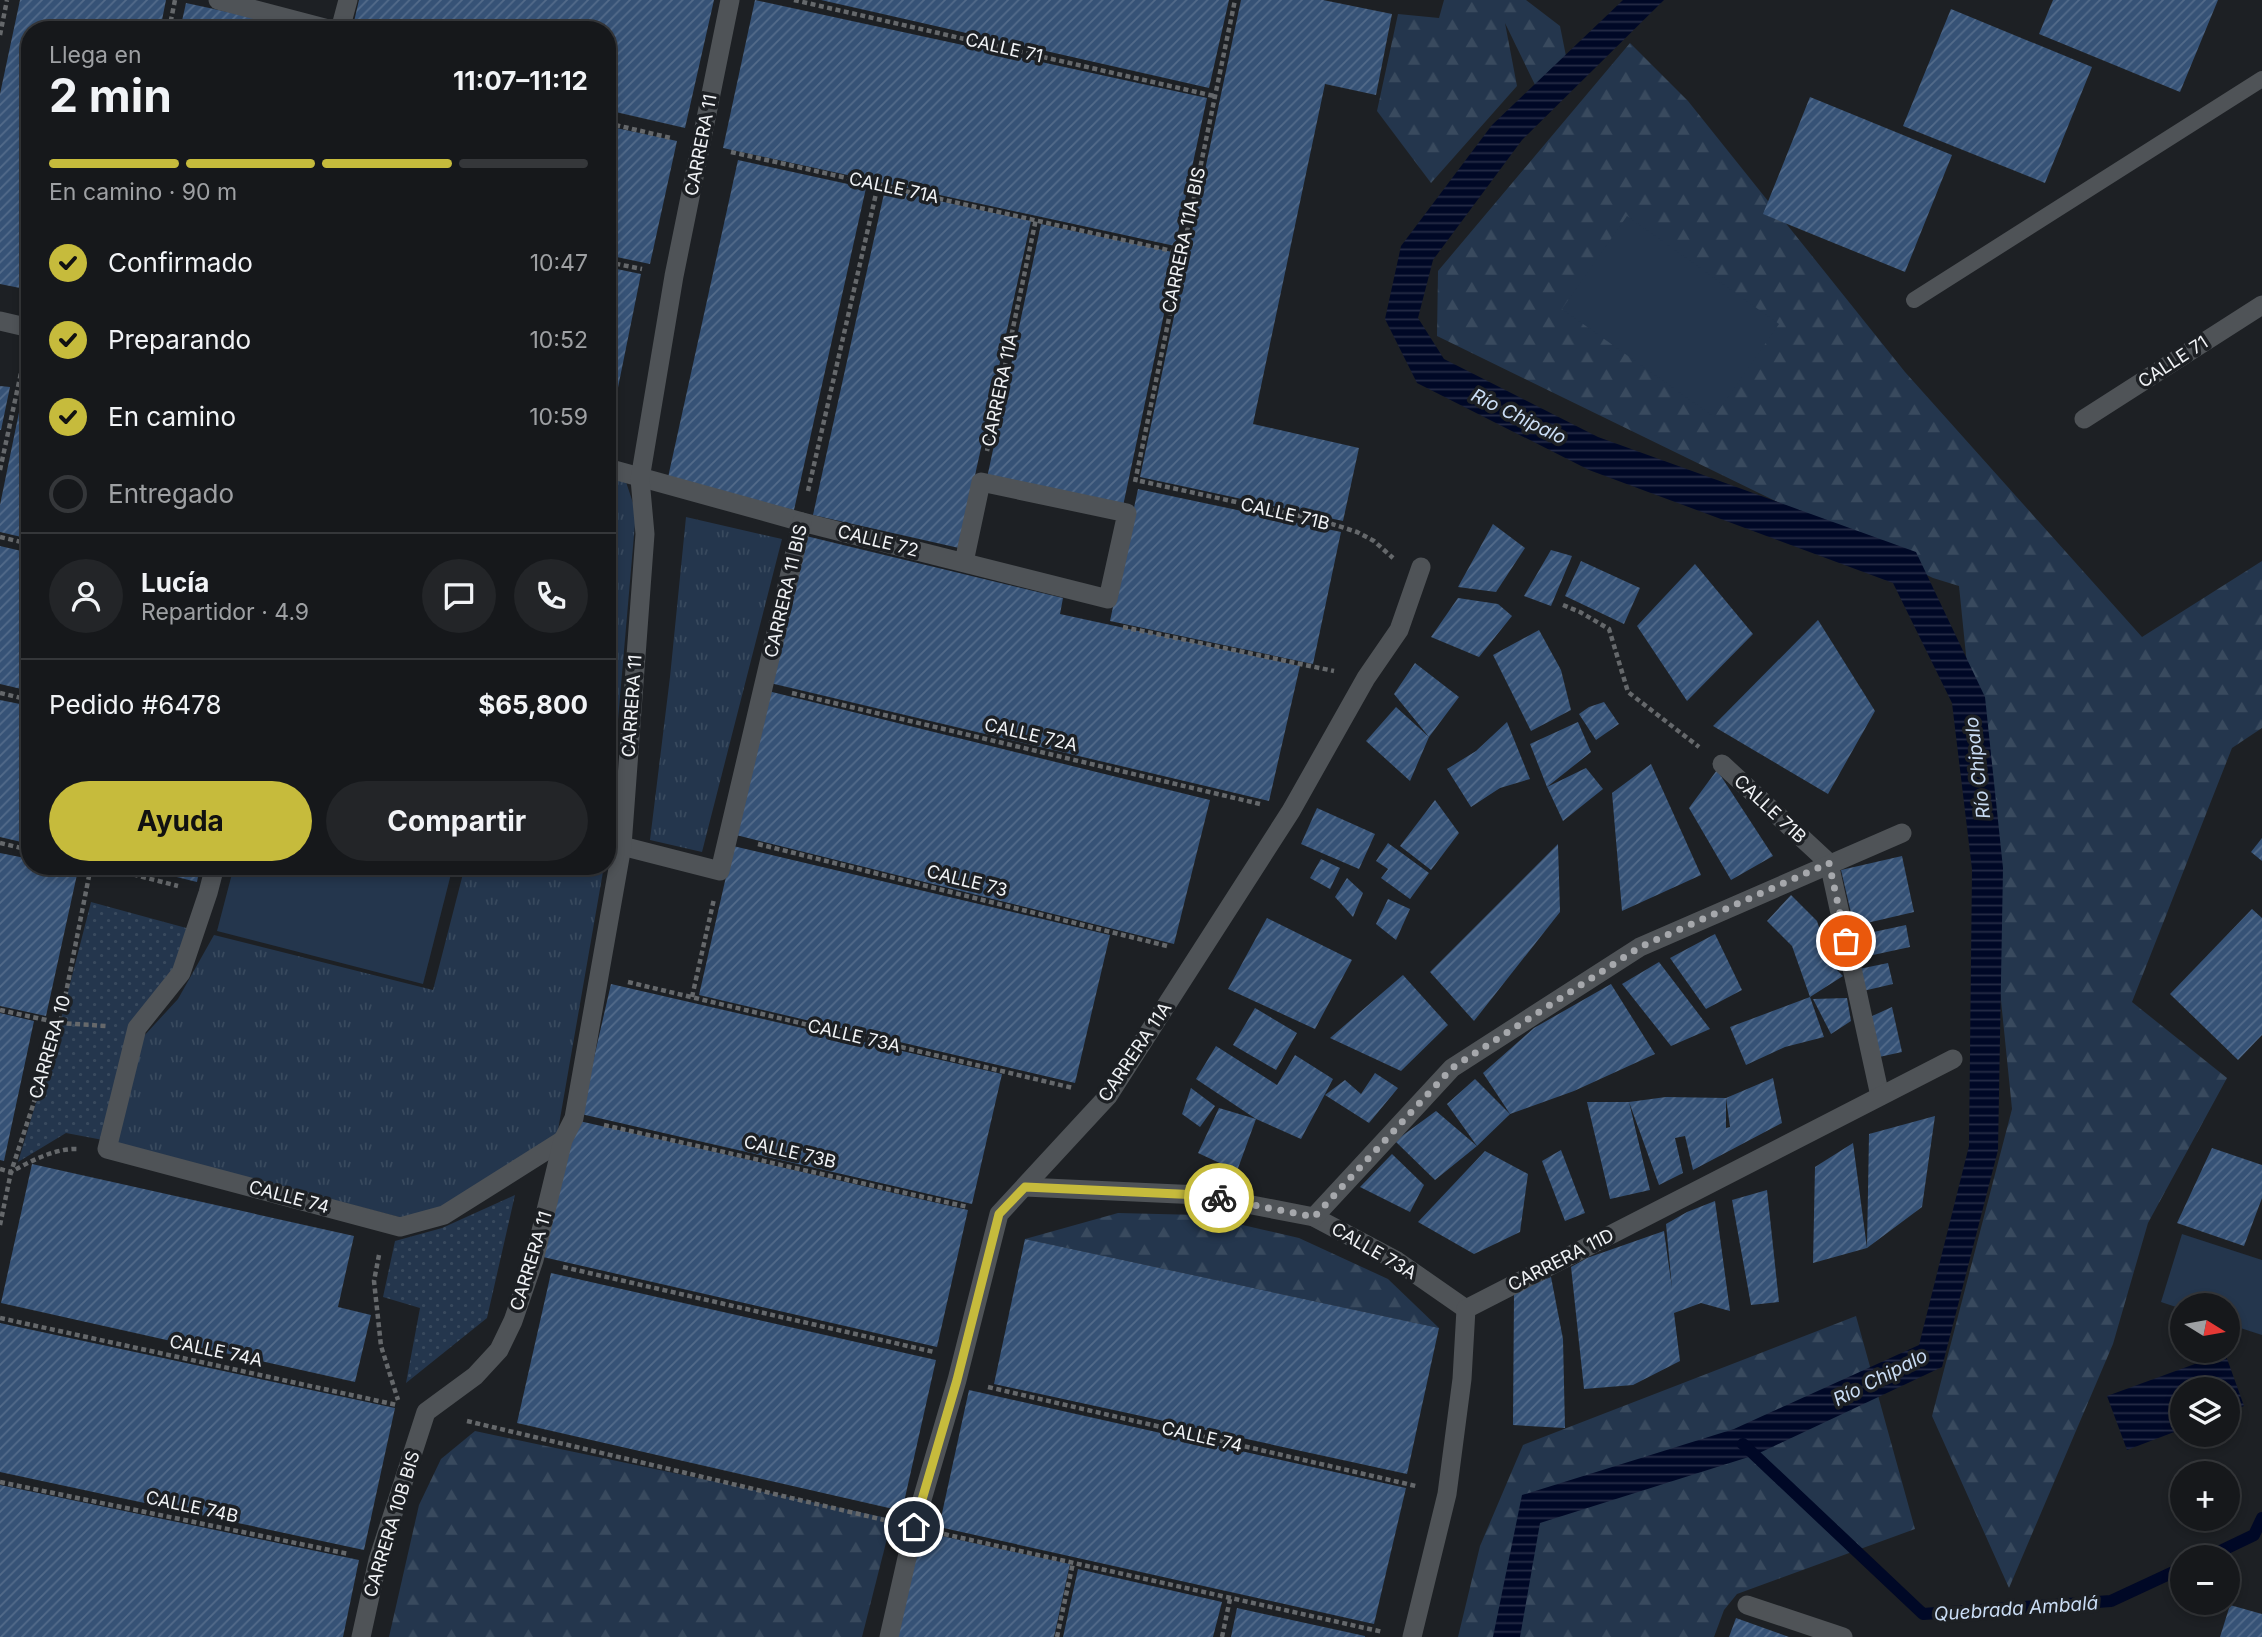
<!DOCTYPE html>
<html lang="es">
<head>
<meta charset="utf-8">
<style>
  :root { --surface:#16181b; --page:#232528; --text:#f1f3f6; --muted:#9ea0a3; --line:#35373a; --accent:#c6bb3c }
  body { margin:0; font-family:Inter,sans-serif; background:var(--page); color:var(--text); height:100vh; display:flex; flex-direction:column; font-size:26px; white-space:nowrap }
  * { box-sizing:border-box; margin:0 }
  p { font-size:23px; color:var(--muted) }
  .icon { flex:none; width:38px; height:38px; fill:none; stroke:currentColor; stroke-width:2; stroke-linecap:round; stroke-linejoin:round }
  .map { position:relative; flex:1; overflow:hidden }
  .panel { position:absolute; left:21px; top:21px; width:595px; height:854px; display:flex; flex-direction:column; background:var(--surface); border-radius:28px; box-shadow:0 4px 10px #0003,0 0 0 2px var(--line) }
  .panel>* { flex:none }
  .needle { width:46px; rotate:101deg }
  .tools { position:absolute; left:2170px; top:1293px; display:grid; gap:14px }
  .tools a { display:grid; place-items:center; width:70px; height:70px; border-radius:50%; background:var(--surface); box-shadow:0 4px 10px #0003,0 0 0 2px var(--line); font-size:35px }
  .pin { position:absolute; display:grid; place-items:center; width:60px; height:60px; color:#fff; margin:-30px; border:4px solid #fff; border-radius:50%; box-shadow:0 2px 7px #0007 }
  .courier { position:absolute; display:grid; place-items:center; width:70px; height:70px; margin:-35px; border:5px solid #c6bb3c; border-radius:50%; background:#fff; color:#222; box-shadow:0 2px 9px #0007 }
  .summary em { font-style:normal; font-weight:700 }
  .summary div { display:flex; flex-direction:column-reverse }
  .summary { display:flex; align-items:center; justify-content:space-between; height:119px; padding:0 28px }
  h1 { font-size:46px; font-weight:700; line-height:52px }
  .bar { display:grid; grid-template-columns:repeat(4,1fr); gap:10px 7px; align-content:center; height:84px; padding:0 28px }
  .bar i { height:9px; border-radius:5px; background:var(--line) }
  .bar .active { background:var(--accent) }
  .bar p { grid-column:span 4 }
  .line { display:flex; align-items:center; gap:18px; padding:0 28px; border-top:2px solid var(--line) }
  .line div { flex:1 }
  .round { display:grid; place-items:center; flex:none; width:74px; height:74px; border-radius:37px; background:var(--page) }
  ol { padding:0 28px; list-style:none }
  li { display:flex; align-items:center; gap:21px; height:77px }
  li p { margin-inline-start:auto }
  li .icon { padding:7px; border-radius:50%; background:var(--accent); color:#111; stroke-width:4 }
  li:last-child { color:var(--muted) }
  li i { width:38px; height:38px; border:4px solid var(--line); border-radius:50% }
  .action { display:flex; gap:14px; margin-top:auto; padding:14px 28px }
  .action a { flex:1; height:80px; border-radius:42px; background:var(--accent); color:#111; font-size:28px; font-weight:700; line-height:80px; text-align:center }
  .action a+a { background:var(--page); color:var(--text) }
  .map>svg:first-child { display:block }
  .grass { fill:url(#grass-dots) }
  .forest { fill:url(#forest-firs) }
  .park { fill:url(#park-tufts) }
  .garden { fill:#24364d }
  .water { fill:url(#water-rules) }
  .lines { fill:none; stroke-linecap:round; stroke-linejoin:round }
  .stream { stroke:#000826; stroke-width:12 }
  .building { fill:url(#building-hatch) }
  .path { stroke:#65686b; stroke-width:4.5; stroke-dasharray:5 3.5; stroke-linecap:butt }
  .service { stroke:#4f5357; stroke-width:16 }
  .minor { stroke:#4f5357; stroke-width:19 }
  .done { stroke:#a6a8ac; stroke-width:7; stroke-dasharray:0 12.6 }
  .route { stroke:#c6bb3c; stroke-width:9 }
  .labels { text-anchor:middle; stroke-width:7; stroke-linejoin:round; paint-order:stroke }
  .street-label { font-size:18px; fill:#f0f2f5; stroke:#1d2024 }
  .water-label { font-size:19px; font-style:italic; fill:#caddf5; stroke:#1d2024 }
</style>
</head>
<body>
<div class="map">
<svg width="2262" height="1637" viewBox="0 0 2262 1637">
  <defs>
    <pattern id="grass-dots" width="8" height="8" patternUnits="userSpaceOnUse" patternTransform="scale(1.75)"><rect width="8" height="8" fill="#24364d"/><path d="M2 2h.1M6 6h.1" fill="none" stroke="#394a5e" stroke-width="1.8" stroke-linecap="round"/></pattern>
    <pattern id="forest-firs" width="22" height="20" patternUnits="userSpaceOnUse" patternTransform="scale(1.75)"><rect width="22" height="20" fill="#24364d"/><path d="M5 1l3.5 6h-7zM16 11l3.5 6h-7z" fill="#394a5e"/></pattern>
    <pattern id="park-tufts" width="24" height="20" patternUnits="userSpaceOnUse" patternTransform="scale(1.75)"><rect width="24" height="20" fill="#24364d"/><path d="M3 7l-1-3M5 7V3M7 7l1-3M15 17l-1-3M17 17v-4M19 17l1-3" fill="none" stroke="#394a5e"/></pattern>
    <pattern id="water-rules" width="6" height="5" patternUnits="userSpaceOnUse" patternTransform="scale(1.75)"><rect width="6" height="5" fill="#000826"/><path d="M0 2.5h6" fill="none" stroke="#262c46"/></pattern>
    <pattern id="building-hatch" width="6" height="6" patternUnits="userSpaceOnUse" patternTransform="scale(1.75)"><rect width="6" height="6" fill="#365276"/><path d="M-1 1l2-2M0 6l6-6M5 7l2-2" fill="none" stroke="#536b8a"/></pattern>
  </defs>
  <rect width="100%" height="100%" fill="#1d2024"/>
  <g class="grass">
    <polygon points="91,902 190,929 176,971 131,1032 103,1140 66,1133 18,1162 60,1023"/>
    <polygon points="515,1195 487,1318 406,1383 420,1308 383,1297 395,1241 442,1228"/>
  </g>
  <g class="forest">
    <polygon points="1444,0 1526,0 1560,26 1567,61 1537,89 1505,23 1517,86 1431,183 1377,111 1398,14 1439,18"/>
    <polygon points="1630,43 1688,101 1905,372 2142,637 2262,561 2262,728 2232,748 2132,1002 2227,1078 2148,1223 2113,1344 2009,1588 1932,1416 2012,1109 1959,586 1933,578 1437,336 1438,271"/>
    <polygon points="1118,1213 1199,1215 1299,1238 1388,1279 1439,1328 1025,1239"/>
    <polygon points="1856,1316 1915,1529 1737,1594 1724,1610 1714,1637 1458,1637 1480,1546 1523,1445"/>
    <polygon points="475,1431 892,1519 862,1637 389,1637 419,1505 441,1459"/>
  </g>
  <g class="park">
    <polygon points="607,477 626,482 636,512 607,847"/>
    <polygon points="686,517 782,539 702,852 650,840 670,677"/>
    <polygon points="465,866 604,866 557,1136 441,1207 403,1218 115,1144 143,1037 178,999 214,935 433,990"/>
  </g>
  <g class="garden">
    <polygon points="1627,216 1779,324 1714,417 1562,309"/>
    <polygon points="234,866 453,866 423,984 217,931"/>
    <polygon points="2182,1234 2262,1260 2262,1335 2228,1324 2228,1306 2182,1306 2182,1309 2161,1302"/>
  </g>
  <g class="water">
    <polygon points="1623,0 1664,0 1522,140 1433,260 1418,318 1444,359 1598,437 1916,552 1985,697 2003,868 1998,1150 1942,1367 1755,1455 1540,1523 1520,1637 1493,1637 1522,1495 1734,1429 1919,1345 1969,1146 1972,869 1952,703 1893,583 1589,470 1417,383 1385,319 1401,246 1492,125"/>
    <polygon points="2225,1353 2244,1406 2228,1412 2228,1390 2182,1390 2182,1429 2127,1450 2107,1396"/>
  </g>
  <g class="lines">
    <g class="stream">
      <polyline points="1743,1444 1923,1614 2111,1601 2182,1568"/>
      <polyline points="2206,1558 2254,1535 2262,1518"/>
    </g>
  </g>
  <g class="building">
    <polygon points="20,0 166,0 160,30 30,30 30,290 0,284 0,94"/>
    <polygon points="359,0 714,0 685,128 607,110 607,30 352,30"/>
    <polygon points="755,0 1207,98 1175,246 723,148"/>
    <polygon points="821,0 1229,0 1209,88"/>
    <polygon points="1241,0 1323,0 1392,14 1376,95 1325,84 1253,424 1359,448 1343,521 1140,477"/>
    <polygon points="2053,0 2218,0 2180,92 2039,34"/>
    <polygon points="186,3 308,29 308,30 180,30"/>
    <polygon points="1951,9 2092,67 2045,183 1903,126"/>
    <polygon points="1810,97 1952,155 1905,272 1763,214"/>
    <polygon points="607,126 677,141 650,264 607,255"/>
    <polygon points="738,160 866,188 794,510 667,482"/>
    <polygon points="885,189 1031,221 959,548 813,515"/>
    <polygon points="1041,224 1177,253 1123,506 987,478"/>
    <polygon points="607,267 641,274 611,422 607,421"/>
    <polygon points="0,386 10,387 1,430 0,430"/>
    <polygon points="24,388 30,389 30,539 0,532 0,505"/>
    <polygon points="1138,489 1341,532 1313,664 1110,621"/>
    <polygon points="1493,524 1525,548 1496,592 1458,587"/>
    <polygon points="806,536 1063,598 1060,614 1300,666 1269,801 770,683"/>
    <polygon points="0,546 30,553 30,691 0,684"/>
    <polygon points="1551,550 1572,556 1551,606 1524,596"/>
    <polygon points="1581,561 1640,588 1624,624 1565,596"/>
    <polygon points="1695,564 1753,634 1687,701 1637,626"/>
    <polygon points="1458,598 1498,604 1512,616 1479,657 1431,637"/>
    <polygon points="1818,620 1875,711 1828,794 1713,726"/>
    <polygon points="1539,630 1561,670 1571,710 1531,731 1493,655"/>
    <polygon points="1415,663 1459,697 1429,737 1410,781 1366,741 1396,707 1429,737 1394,694"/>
    <polygon points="768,691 1210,800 1174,944 732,834"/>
    <polygon points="0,700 30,706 30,844 0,837"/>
    <polygon points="1604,702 1619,724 1596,740 1579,714 1589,707"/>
    <polygon points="1507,722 1530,779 1500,788 1471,807 1447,769 1476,751"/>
    <polygon points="1578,722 1591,752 1547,787 1530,744"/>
    <polygon points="1651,764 1701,875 1622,911 1612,793"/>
    <polygon points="1586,768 1603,789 1563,821 1547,787"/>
    <polygon points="1717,770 1773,856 1731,880 1689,808"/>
    <polygon points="1435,800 1459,833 1431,870 1400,846"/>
    <polygon points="1317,808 1375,834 1359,869 1301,844"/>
    <polygon points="2262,838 2262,861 2251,852"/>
    <polygon points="1388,843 1429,873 1410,899 1381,878 1388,869 1376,861"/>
    <polygon points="1558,844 1560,912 1474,1021 1430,972"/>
    <polygon points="733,846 1110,935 1075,1083 699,995"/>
    <polygon points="0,853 30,859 30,866 61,866 78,870 46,1016 0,1006"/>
    <polygon points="1902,856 1914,912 1854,926 1841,870"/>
    <polygon points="1321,859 1340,868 1330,889 1310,878"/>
    <polygon points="132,866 200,866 197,882"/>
    <polygon points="1347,878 1363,893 1353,917 1335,897"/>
    <polygon points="1791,895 1817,921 1831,964 1843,976 1810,997 1824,1037 1785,1047 1746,1065 1730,1027 1810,997 1792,946 1767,921"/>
    <polygon points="1388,899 1410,909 1396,940 1376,924"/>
    <polygon points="2252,909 2262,918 2262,1035 2238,1060 2170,994"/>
    <polygon points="1267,918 1352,960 1315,1029 1228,989"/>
    <polygon points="1906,925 1910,947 1859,958 1855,936"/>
    <polygon points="1715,934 1742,990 1706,1009 1670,958"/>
    <polygon points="1659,962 1710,1029 1671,1046 1622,984"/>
    <polygon points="1888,963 1893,984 1863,991 1859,969"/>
    <polygon points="1403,975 1448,1025 1401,1071 1330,1038"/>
    <polygon points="611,984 1002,1074 972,1204 581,1114"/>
    <polygon points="1611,984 1655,1054 1574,1091 1510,1114 1483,1073 1534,1028"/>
    <polygon points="1847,998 1851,1021 1831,1034 1813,999"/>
    <polygon points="1892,1007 1902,1052 1879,1057 1870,1017"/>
    <polygon points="1255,1008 1297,1033 1276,1070 1233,1045"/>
    <polygon points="0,1013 34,1021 4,1161 0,1160"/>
    <polygon points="1216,1046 1277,1085 1295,1055 1333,1079 1301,1139 1256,1119 1196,1079"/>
    <polygon points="1375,1073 1398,1088 1369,1123 1325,1095 1345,1080 1361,1094"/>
    <polygon points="1773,1078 1782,1123 1693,1170 1685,1136 1675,1138 1683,1173 1659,1185 1629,1102 1650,1190 1610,1199 1587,1102 1629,1102 1666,1097 1726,1098 1726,1128 1730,1127 1726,1098"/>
    <polygon points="1475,1079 1510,1114 1477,1146 1447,1104"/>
    <polygon points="1191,1088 1215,1106 1200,1127 1182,1114"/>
    <polygon points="1219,1108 1256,1119 1237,1171 1198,1153"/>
    <polygon points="1436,1111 1477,1146 1435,1180 1395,1141"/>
    <polygon points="1935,1116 1922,1207 1867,1248 1869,1134"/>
    <polygon points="575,1120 968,1210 937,1347 543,1257"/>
    <polygon points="1853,1143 1867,1248 1813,1263 1815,1167"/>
    <polygon points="2212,1148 2262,1165 2262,1198 2244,1246 2177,1223"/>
    <polygon points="1561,1150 1585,1213 1565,1221 1542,1161"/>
    <polygon points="1485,1151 1528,1174 1520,1232 1474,1254 1418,1222"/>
    <polygon points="1392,1154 1424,1185 1410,1212 1360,1187"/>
    <polygon points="32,1164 354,1236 338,1307 371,1315 355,1382 1,1303"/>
    <polygon points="1767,1190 1779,1302 1751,1305 1732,1200"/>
    <polygon points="1715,1201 1730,1311 1701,1303 1674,1313 1680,1361 1633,1385 1584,1389 1571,1267 1587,1258 1664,1231 1672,1288 1666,1224 1687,1212"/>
    <polygon points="1025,1239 1439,1328 1407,1474 994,1384"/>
    <polygon points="551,1273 936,1360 902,1511 517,1423"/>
    <polygon points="1551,1277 1563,1339 1565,1428 1513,1425 1514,1292"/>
    <polygon points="0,1323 395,1408 364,1550 0,1472"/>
    <polygon points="969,1390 1406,1488 1374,1624 939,1527"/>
    <polygon points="0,1485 359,1560 343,1637 0,1637"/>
    <polygon points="919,1531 1070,1564 1054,1637 896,1637"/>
    <polygon points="1078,1569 1222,1602 1213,1637 1063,1637"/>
    <polygon points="2230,1605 2262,1614 2262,1637 2220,1637"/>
    <polygon points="1237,1608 1365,1636 1365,1637 1231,1637"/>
    <polygon points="1736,1618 1789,1637 1729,1637"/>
  </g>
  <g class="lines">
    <g class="path">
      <polyline points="794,0 1214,96"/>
      <polyline points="169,30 175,0"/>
      <polyline points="0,35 7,0"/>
      <polyline points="607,123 671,138"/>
      <polyline points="731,152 1181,253"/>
      <polyline points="607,262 642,269"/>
      <polyline points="987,451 1036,219"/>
      <polyline points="0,470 24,359"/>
      <polyline points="1140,481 1323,521 1357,532 1374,541 1393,558"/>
      <polyline points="1135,482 1235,0"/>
      <polyline points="808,491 878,185"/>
      <polyline points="0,537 30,544"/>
      <polyline points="1563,605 1580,612 1609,629 1628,692 1699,747"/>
      <polyline points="1123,627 1334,671"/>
      <polyline points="0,693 30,700"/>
      <polyline points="792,693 1260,804"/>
      <polyline points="0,843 30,850"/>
      <polyline points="758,844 1167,946"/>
      <polyline points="100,866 178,886"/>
      <polyline points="628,982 1073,1088"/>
      <polyline points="692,997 714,899"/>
      <polyline points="0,1010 60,1023 106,1026"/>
      <polyline points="604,1125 968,1207"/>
      <path d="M0,1169l11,3c20,-11 44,-24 67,-23"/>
      <polyline points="0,1225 11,1172 60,1023 91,866"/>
      <polyline points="379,1255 374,1281 381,1346 398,1400"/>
      <polyline points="563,1267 934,1352"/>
      <polyline points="0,1318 397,1405"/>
      <polyline points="988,1387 1416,1486"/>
      <polyline points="467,1421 884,1520"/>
      <polyline points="0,1482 349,1554"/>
      <polyline points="944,1534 1383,1632"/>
      <polyline points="1057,1637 1073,1563"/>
      <polyline points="1222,1637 1230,1599"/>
    </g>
    <polyline class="service" points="1914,300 2262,79"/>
    <g class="minor">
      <polyline points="218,0 332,30"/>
      <polyline points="340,30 348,0"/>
      <polyline points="0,321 30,328"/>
      <polyline points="2084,419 2262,305"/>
      <polyline points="607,468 802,522 1108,599 1127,513 981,482 964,562"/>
      <polyline points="1722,764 1829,863 1880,1096"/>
      <polyline points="622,846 720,871 802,522"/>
      <polyline points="215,866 208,893 181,973 137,1028 107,1149 400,1227 444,1215 563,1140"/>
      <polyline points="1025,1187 1200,1195 1314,1217 1397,1261 1466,1309"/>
      <polyline points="1314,1217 1452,1068 1640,947 1902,833"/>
      <polyline points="1747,1605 1843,1637"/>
      <polyline points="361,1637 378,1560 426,1412 475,1376 499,1350 513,1321 534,1260 563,1140 574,1118 622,846 645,534 640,479 674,276 730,0"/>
      <polyline points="889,1637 914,1527 957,1380 999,1214 1108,1096 1291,811 1366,678 1399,630 1421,567"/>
      <polyline points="1412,1637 1447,1494 1462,1379 1466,1309 1953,1059"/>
    </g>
  </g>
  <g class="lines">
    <polyline class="done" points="1219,1198 1314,1217 1452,1068 1640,947 1829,863 1846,941"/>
    <polyline class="route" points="914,1527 957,1380 999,1214 1025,1187 1200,1195 1219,1198"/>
  </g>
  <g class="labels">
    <g class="street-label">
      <text transform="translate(1004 48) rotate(13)" y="6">CALLE 71</text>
      <text transform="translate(701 145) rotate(-79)" y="6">CARRERA 11</text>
      <text transform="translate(894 188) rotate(12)" y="6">CALLE 71A</text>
      <text transform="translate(1184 240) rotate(-78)" y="6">CARRERA 11A BIS</text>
      <text transform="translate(2173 362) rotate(-33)" y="6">CALLE 71</text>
      <text transform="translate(1000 390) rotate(-78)" y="6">CARRERA 11A</text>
      <text transform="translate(1285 514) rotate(13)" y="6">CALLE 71B</text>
      <text transform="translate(878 541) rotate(14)" y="6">CALLE 72</text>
      <text transform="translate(786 591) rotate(-77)" y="6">CARRERA 11 BIS</text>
      <text transform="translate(632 706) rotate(-86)" y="6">CARRERA 11</text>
      <text transform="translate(1031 735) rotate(13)" y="6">CALLE 72A</text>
      <text transform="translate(1770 809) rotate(43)" y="6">CALLE 71B</text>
      <text transform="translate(967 881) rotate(14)" y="6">CALLE 73</text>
      <text transform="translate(854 1036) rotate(13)" y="6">CALLE 73A</text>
      <text transform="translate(50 1047) rotate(-74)" y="6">CARRERA 10</text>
      <text transform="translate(1135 1052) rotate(-56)" y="6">CARRERA 11A</text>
      <text transform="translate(790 1152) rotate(13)" y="6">CALLE 73B</text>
      <text transform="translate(289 1197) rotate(15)" y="6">CALLE 74</text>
      <text transform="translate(1374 1251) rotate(30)" y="6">CALLE 73A</text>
      <text transform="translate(1561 1260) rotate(-27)" y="6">CARRERA 11D</text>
      <text transform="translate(531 1261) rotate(-73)" y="6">CARRERA 11</text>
      <text transform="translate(216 1351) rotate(12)" y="6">CALLE 74A</text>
      <text transform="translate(1202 1437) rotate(13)" y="6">CALLE 74</text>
      <text transform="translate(192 1507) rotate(12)" y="6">CALLE 74B</text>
      <text transform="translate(392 1524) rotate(-73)" y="6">CARRERA 10B BIS</text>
    </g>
    <g class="water-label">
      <text transform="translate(1519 416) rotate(26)" y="7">Río Chipalo</text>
      <text transform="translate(1977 768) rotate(-97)" y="7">Río Chipalo</text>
      <text transform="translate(1880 1377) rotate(-27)" y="7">Río Chipalo</text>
      <text transform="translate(2016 1608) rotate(-4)" y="7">Quebrada Ambalá</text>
    </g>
  </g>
</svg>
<div class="tools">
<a><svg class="needle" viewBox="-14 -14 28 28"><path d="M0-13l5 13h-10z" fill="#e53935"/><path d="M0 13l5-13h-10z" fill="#9ea0a3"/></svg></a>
<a><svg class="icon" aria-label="layers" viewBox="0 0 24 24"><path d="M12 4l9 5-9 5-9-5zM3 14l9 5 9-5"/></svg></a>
<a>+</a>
<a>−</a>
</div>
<div class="pin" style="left:1846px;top:941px;background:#ea580c"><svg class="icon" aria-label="bag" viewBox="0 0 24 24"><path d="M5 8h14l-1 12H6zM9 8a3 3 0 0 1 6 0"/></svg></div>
<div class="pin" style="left:914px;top:1527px;background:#1f2937"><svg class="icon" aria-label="home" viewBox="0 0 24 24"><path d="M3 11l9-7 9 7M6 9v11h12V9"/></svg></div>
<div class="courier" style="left:1219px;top:1198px"><svg class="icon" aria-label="bike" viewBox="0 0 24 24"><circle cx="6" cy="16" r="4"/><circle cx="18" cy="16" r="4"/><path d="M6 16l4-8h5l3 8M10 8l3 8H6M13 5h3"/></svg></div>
<section class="panel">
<div class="summary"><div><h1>2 min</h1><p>Llega en</p></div><em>11:07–11:12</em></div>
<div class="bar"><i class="active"></i><i class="active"></i><i class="active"></i><i></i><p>En camino · 90 m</p></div>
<ol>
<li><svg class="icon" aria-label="check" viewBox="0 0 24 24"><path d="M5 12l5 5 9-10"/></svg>Confirmado<p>10:47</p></li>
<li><svg class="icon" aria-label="check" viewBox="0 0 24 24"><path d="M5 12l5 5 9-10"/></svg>Preparando<p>10:52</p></li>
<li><svg class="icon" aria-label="check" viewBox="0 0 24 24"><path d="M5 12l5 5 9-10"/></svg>En camino<p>10:59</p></li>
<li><i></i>Entregado</li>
</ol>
<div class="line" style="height:126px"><a class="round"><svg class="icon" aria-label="person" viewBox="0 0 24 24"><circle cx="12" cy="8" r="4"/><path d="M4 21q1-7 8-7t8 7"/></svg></a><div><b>Lucía</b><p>Repartidor · 4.9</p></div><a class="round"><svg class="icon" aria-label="chat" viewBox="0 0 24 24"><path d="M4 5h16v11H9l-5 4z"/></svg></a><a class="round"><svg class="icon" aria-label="phone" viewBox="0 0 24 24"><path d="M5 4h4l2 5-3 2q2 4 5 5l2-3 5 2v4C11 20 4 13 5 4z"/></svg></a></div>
<div class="line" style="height:91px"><div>Pedido #6478</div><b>$65,800</b></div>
<div class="action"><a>Ayuda</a><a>Compartir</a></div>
</section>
</div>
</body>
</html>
